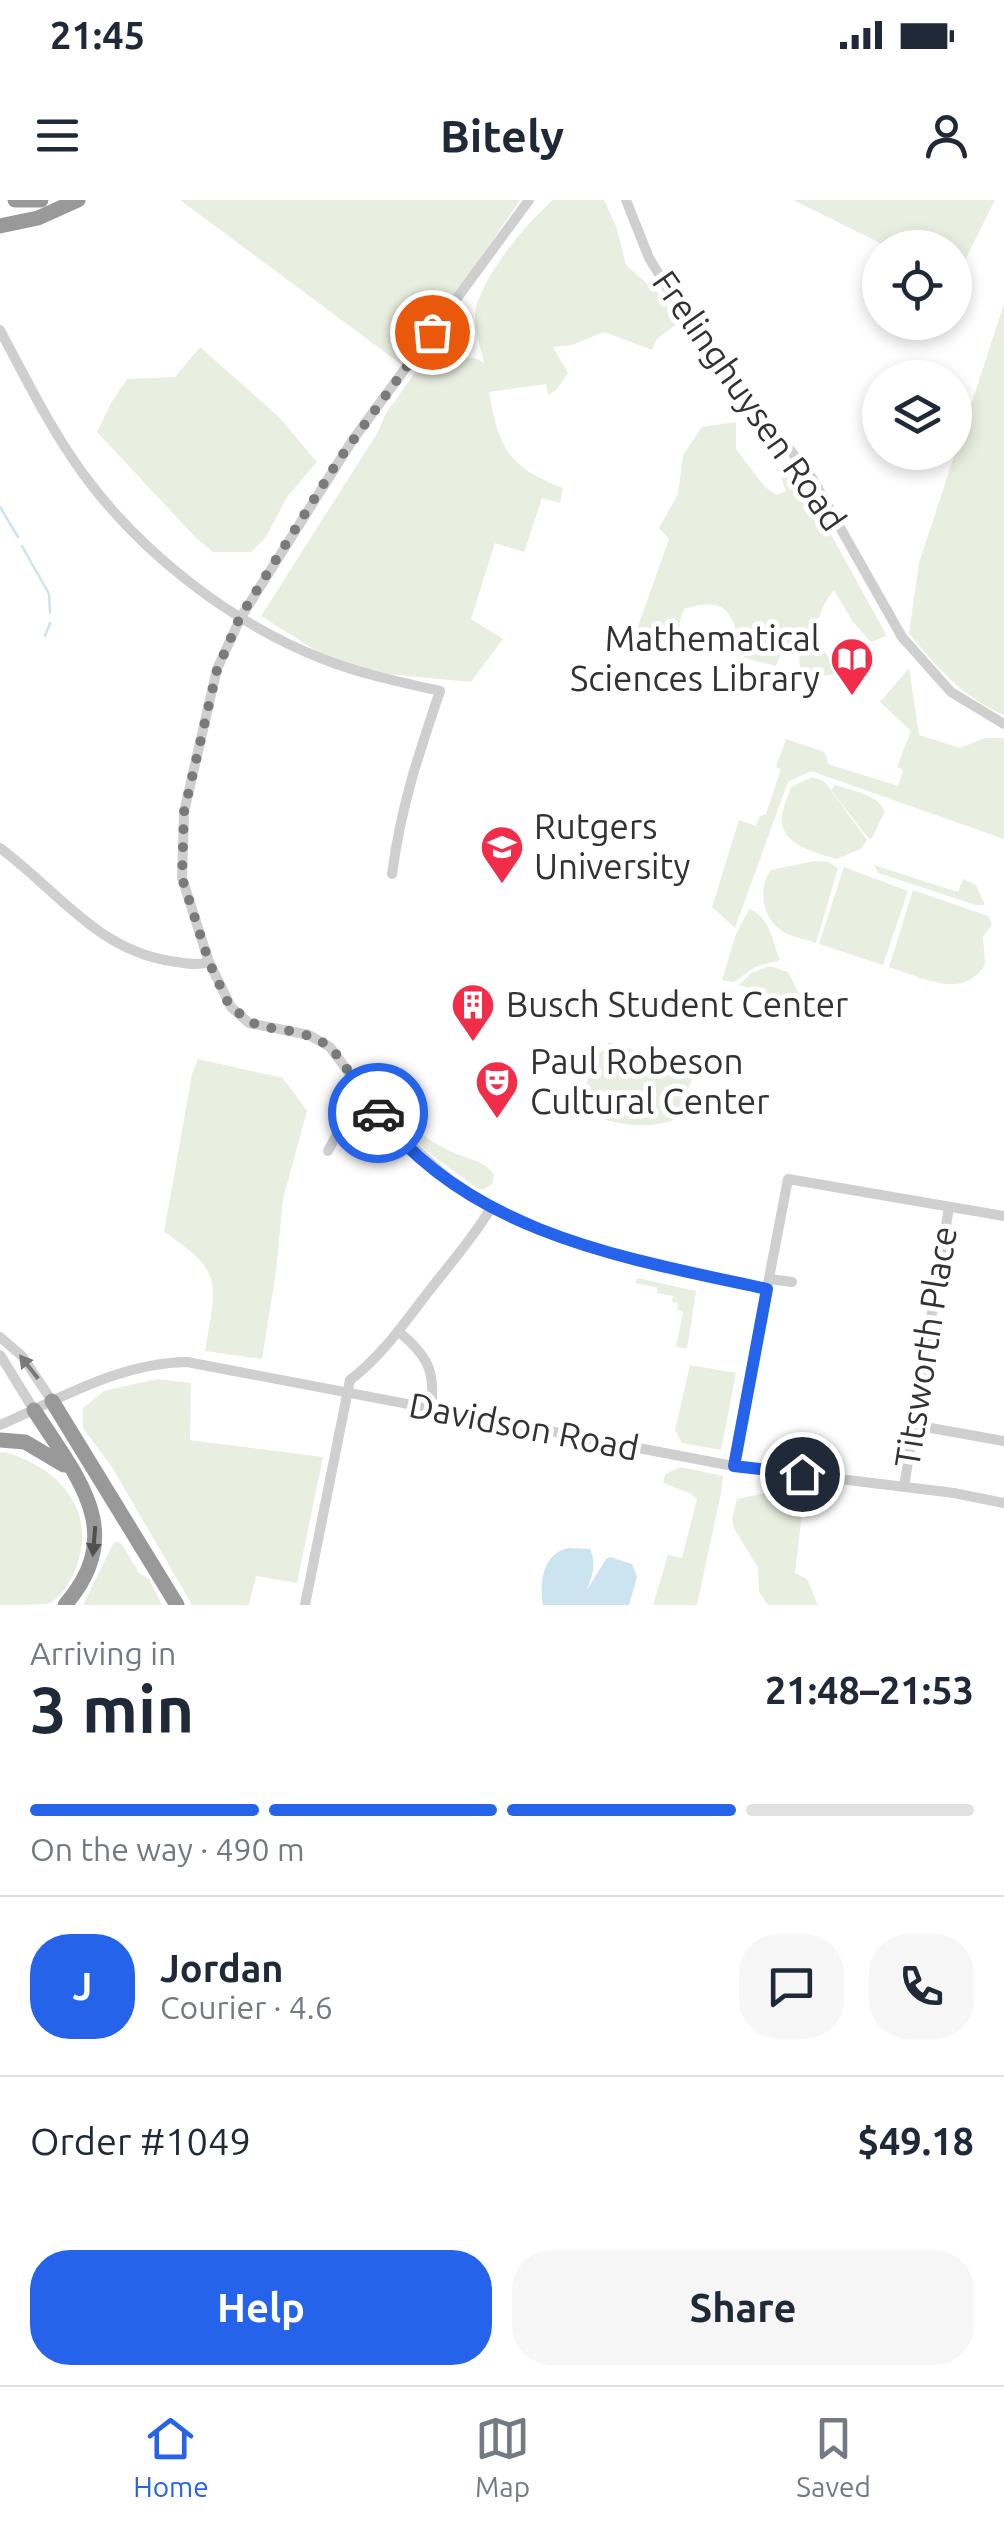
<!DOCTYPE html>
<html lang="en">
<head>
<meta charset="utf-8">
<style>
  :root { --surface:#fff; --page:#f6f6f7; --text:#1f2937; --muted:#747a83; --line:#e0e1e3; --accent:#2563eb }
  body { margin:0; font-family:Ubuntu,sans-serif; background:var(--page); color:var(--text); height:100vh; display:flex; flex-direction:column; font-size:38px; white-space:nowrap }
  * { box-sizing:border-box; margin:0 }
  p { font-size:32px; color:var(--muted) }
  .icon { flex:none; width:55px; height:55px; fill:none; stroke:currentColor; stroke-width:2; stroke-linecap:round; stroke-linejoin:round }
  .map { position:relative; height:1405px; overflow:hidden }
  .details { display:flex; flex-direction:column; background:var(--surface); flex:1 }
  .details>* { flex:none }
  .buttons { position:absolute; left:862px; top:30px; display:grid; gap:20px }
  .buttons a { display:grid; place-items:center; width:110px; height:110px; border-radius:50%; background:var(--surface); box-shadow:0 5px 15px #0003; font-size:50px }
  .pin { position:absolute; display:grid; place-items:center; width:85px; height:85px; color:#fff; margin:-42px; border:5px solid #fff; border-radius:50%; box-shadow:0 2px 10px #0007 }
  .courier { position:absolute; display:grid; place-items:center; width:100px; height:100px; margin:-50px; border:8px solid #2563eb; border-radius:50%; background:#fff; color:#222; box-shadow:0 2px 12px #0007 }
  .head em { font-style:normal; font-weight:600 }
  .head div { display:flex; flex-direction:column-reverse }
  .head { display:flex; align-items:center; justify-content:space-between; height:170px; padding:0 30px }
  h1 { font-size:65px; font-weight:600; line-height:75px }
  .bar { display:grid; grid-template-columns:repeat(4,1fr); gap:15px 10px; align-content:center; height:120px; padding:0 30px }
  .bar i { height:12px; border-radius:8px; background:var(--line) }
  .bar .active { background:var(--accent) }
  .bar p { grid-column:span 4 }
  .line { display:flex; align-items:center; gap:25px; padding:0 30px; border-top:2px solid var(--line) }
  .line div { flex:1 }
  .round { display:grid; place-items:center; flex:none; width:105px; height:105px; border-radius:40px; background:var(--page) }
  .primary-button { display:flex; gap:20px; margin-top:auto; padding:20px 30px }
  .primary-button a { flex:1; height:115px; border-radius:40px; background:var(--accent); color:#fff; font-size:40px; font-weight:600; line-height:115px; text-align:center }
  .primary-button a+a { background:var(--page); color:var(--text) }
  .status { display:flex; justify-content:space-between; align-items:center; height:70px; padding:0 50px; background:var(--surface); direction:ltr }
  .status svg { height:28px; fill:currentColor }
  header { display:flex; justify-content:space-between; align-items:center; height:130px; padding:0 30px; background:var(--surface); font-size:45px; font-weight:600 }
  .dock { display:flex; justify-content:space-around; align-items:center; height:140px; border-top:2px solid var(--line); background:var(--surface); font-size:28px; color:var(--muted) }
  .dock a { display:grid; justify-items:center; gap:5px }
  .dock .active { color:var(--accent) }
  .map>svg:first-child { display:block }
  .green { fill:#e9efe0 }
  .water { fill:#cce4f0 }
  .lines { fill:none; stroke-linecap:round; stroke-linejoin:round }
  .stream { stroke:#cce4f0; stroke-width:2.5 }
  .minor { stroke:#cfcfcf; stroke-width:10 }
  .highway { stroke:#999; stroke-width:15 }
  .oneway { fill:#797979 }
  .oneway2 { fill:#515151 }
  .done { stroke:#7a7a7a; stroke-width:10; stroke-dasharray:0 18 }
  .route { stroke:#2563eb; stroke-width:12 }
  .labels { text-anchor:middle; stroke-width:10; stroke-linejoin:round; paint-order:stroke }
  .street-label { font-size:35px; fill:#323232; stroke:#fff }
  .poi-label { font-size:35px; fill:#323232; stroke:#fff; text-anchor:start }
</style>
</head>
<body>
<div class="status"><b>21:45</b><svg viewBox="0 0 49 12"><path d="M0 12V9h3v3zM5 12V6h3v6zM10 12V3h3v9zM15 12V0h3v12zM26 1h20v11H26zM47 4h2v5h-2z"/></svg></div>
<header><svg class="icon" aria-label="menu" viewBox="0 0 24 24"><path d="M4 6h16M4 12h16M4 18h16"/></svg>Bitely<svg class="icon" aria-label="person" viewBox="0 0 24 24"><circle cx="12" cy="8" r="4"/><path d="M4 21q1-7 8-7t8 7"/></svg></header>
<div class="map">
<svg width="1004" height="1405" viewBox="0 0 1004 1405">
  <rect width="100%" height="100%" fill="#fff"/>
  <g class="green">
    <polygon points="180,0 520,0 406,168"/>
    <path d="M553,0h51l12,26 10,39 34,30 18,28 -22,17 -4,10 -48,-18 -32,13 -19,2 15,26 -12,17 -8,5 -2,-11 -57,8c10,56 19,75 74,96l-3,15 -18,-5 -18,54 -29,-9 -24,76 32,20 -32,43 -95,-9 -53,-18 -62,-39 117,-184 8,-19 42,-58 47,3 9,5c-3,-14 -9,-31 -9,-46 0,-33 53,-96 78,-117z"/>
    <polygon points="793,0 995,0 955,80 955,48 888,47"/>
    <path d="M1004,104v411c-39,-16 -69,-49 -95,-82l10,-70z"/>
    <polygon points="200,147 279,217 317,262 287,297 266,337 251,352 213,352 196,338 97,232 111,203 127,179 175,177"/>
    <path d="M736,222v27l29,38 12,8 9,-4 -7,-19 12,-10 96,174 -16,6 -18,-20 -19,-32c-12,14 -21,35 -13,54 4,12 13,17 13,30l-10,2 -24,-7 -2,-25 -14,3 -8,19 -31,-8 -4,-5c-7,-38 -12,-58 -57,-44 -4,11 -8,19 -1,30l-3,12 -21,5 -18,-10 -5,-14 33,-93 -10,-11 19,-34 5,-39 19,-28z"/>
    <polygon points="909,468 919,535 960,548 985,538 1004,538 1004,639 811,571 788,582 735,728 712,707 739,620 756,626 760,616 766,614 781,569 776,567 786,539 822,551 826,554 828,564 898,586 903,570 897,567 911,531 880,502"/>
    <path d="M812,577l12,4 43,59 -6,9 -25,10c-19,-6 -56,-14 -54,-41 0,-9 6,-21 9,-31z"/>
    <path d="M835,585c19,6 41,9 50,26l-13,27 -3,1 -38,-49z"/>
    <path d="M814,661l14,1 10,6 -22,75c-12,-4 -29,-7 -38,-15 -16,-13 -20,-42 -7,-58z"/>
    <polygon points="874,665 958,692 963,679 976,685 985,705 976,705 878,673"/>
    <polygon points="844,667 908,691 883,765 819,744"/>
    <path d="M913,690l75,26 4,8 -9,13 2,28c-23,36 -64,12 -96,2z"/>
    <path d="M749,709c22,8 23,33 31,51l-25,7 -21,15 -12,-2 14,-46z"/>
    <polygon points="770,766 788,772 800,796 799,803 739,785 751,773"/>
    <path d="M609,842l86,29 -18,48c-31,12 -69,6 -96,-10l-1,-6 16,-49 7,-3z"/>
    <path d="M198,859l85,19 24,33 -24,88 -7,73 -14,87 -57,-8c11,-68 20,-79 -41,-119l28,-158z"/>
    <path d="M392,902c13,21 32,36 54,47 15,9 39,10 48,26l-2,9 -7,5h-7l-53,-39 -40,-43z"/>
    <polygon points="638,1078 696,1091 687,1149 676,1147 683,1112 677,1110 678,1103 672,1102 673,1096 657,1093 658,1088 635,1083"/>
    <polygon points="690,1165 736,1173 721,1250 682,1243 675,1230"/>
    <polygon points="157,1179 191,1183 190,1240 323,1257 297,1383 256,1376 249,1405 192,1405 112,1267 83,1228 83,1208 104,1191"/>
    <path d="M4,1252c54,15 94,57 72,116 -5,13 -15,31 -29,36 -13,1 -33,1 -47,1v-152z"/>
    <polygon points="681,1267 723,1276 721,1293 697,1405 653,1405 668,1355 682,1358 697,1299 690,1293 663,1283 665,1274"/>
    <polygon points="772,1282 805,1287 795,1373 807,1379 818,1405 768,1405 759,1392 758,1368 734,1328 732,1320 737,1299 765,1293"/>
    <polygon points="114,1342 121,1343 139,1373 149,1379 162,1405 83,1405"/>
  </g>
  <path class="water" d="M568,1348l22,1c7,16 2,27 -3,41l19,-31 4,-2 22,7 5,13 -8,28h-86c-4,-23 0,-51 25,-57z"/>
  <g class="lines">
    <g class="stream">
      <polyline points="0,307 18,337"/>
      <polyline points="22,346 49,394 50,413"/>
      <polyline points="45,436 50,423"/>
    </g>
    <g class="minor">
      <polyline points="529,0 352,241 241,417 217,469 184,612 182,678 209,762 231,807 249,823 309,835 330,847 383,919 447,978 491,1008 556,1036 619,1056 767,1089"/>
      <polyline points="626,0 649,58 681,110 812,278 902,437 951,492 1004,524"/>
      <path d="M0,130c26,49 51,100 84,145 58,79 147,148 239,184 38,15 77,23 117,32 -22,65 -39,115 -48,183"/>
      <path d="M0,648c57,42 96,101 170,113 13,2 26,5 39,1"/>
      <polyline points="328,951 344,921 370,903"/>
      <polyline points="769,1079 792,1082"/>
      <path d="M398,1131c30,25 38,40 33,79"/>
      <polyline points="0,1137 22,1156 52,1201"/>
      <polyline points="0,1155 34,1210"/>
      <path d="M0,1225c62,-27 119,-62 187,-63l546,104 221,27 50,10"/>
      <polyline points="914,1225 1004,1241"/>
      <polyline points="733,1266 788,979 1004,1016"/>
      <polyline points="904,1287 949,1007"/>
      <path d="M305,1405l45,-225c32,-24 55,-58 79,-89 21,-27 44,-53 62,-83"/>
    </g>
    <g class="highway">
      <polyline points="15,0 41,0"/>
      <polyline points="0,26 38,18 78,0"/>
      <polyline points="52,1201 177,1405"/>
      <path d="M34,1210c42,66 95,122 31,195"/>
      <polyline points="0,1240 25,1242 64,1265"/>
    </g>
  </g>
  <defs><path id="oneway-solid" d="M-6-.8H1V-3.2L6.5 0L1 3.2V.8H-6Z" transform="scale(2.5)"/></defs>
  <use class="oneway" href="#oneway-solid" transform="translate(29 1167) rotate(-128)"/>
  <use class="oneway2" href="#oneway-solid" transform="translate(94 1341) rotate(95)"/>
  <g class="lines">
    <polyline class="done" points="378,913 337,855 320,840 297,832 258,826 230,807 209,762 182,678 184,612 217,470 240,417 338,261 432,132"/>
    <path class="route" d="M378,913c92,121 251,146 389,176l-33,177 68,8"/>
  </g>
  <defs>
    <g id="library-pin" transform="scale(2.25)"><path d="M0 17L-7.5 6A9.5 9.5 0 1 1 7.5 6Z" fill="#f12d49" stroke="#fff"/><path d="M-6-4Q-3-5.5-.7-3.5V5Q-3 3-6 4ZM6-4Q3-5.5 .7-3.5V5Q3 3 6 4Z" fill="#fff"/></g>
    <g id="university-pin" transform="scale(2.25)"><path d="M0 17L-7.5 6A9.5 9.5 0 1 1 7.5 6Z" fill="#f12d49" stroke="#fff"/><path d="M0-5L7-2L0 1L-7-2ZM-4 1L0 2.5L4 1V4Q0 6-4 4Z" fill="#fff"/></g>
    <g id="building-pin" transform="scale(2.25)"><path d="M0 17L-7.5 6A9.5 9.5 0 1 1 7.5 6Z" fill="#f12d49" stroke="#fff"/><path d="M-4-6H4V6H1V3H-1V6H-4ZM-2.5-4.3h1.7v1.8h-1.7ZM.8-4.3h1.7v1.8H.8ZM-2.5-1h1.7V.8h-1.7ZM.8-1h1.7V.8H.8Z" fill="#fff"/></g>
    <g id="theatre-pin" transform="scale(2.25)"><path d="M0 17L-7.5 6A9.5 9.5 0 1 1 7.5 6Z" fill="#f12d49" stroke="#fff"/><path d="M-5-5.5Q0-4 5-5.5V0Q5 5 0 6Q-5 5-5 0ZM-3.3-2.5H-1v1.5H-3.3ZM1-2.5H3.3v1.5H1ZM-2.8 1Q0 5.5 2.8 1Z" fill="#fff"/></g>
  </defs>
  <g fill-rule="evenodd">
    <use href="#library-pin" x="852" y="459"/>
    <use href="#university-pin" x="502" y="647"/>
    <use href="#building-pin" x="473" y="805"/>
    <use href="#theatre-pin" x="497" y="882"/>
  </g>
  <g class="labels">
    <g class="street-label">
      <text transform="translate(749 201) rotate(55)" y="12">Frelinghuysen Road</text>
      <text transform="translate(926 1147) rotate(-81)" y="12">Titsworth Place</text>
      <text transform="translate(524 1227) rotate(11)" y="12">Davidson Road</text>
    </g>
    <g class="poi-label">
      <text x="820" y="451" text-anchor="end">Mathematical<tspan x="820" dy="40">Sciences Library</tspan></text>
      <text x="534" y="639">Rutgers<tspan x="534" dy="40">University</tspan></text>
      <text x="506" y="817">Busch Student Center</text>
      <text x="530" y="874">Paul Robeson<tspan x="530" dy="40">Cultural Center</tspan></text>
    </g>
  </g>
</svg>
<div class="buttons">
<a><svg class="icon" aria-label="locate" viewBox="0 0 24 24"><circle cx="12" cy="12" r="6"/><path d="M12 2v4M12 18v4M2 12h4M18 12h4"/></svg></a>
<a><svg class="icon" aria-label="layers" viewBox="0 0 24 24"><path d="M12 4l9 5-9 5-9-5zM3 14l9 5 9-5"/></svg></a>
</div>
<div class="pin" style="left:432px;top:132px;background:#ea580c"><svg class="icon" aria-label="bag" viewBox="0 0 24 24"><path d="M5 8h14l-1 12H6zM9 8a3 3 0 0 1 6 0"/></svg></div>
<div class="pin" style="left:802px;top:1274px;background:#1f2937"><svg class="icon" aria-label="home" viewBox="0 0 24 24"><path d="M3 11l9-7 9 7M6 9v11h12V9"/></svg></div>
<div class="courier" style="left:378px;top:913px"><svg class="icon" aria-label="car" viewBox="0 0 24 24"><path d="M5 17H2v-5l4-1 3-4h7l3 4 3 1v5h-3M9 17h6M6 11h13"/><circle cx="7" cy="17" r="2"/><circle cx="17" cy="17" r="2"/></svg></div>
</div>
<section class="details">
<div class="head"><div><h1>3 min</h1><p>Arriving in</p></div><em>21:48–21:53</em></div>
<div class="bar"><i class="active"></i><i class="active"></i><i class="active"></i><i></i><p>On the way · 490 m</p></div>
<div class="line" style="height:180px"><b class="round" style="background:var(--accent);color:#fff">J</b><div><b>Jordan</b><p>Courier · 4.6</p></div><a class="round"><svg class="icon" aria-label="chat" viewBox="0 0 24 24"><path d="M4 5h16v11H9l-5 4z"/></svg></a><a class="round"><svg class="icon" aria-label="phone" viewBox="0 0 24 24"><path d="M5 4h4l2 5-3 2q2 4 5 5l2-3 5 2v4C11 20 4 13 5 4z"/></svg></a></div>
<div class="line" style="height:130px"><div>Order #1049</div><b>$49.18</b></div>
<div class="primary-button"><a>Help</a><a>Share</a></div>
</section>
<nav class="dock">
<a class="active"><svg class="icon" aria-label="home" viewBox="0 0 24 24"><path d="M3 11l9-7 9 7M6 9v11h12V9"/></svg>Home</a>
<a><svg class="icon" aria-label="map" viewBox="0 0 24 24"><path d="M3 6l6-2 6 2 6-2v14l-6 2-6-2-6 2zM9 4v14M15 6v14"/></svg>Map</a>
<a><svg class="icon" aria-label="saved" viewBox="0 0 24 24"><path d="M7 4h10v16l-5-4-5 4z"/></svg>Saved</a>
</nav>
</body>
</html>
